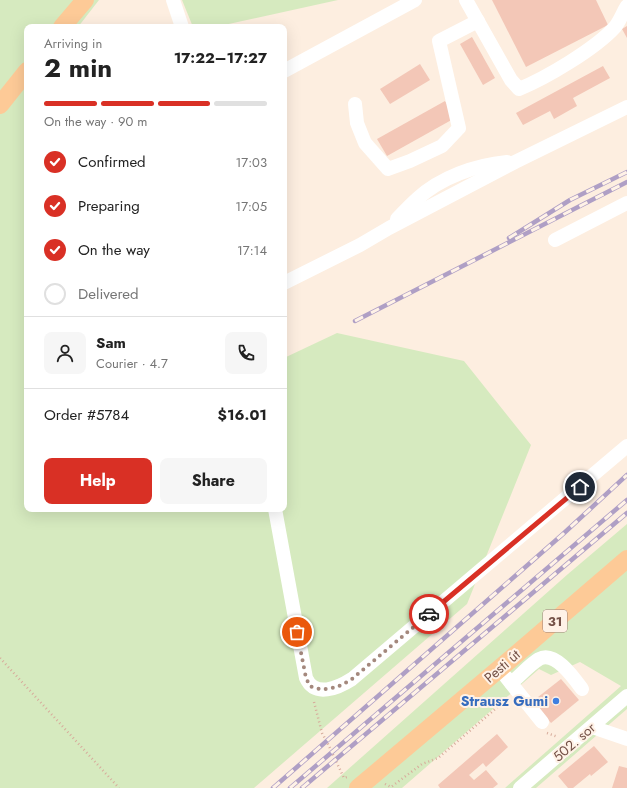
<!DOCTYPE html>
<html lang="en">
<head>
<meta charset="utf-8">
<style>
  :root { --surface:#fff; --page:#f6f6f6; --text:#222; --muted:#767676; --line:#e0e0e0; --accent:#d93025 }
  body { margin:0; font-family:Jost,sans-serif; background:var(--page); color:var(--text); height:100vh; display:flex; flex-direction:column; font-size:15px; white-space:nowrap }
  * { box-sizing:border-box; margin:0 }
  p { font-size:13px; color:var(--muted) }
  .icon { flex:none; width:22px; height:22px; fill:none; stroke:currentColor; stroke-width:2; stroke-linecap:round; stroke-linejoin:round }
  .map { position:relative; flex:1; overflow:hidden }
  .side { position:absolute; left:24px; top:24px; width:263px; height:488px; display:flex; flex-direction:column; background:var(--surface); border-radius:8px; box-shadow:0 4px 16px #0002 }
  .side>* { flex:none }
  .pin { position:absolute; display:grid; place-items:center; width:34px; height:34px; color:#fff; margin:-17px; border:2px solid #fff; border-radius:50%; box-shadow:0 1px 4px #0007 }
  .courier { position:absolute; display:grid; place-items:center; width:40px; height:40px; margin:-20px; border:3px solid #d93025; border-radius:50%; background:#fff; color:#222; box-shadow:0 1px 5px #0007 }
  .headline em { font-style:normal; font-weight:700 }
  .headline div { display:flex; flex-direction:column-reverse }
  .headline { display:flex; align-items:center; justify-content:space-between; height:68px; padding:0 20px }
  h1 { font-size:26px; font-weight:700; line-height:30px }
  .bar { display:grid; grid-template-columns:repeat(4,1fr); gap:6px 4px; align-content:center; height:48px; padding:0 20px }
  .bar i { height:5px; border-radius:3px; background:var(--line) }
  .bar .active { background:var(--accent) }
  .bar p { grid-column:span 4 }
  .line { display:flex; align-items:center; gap:10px; padding:0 20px; border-top:1px solid var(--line) }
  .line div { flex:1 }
  .round { display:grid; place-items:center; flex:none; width:42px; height:42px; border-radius:8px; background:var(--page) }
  ol { padding:0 20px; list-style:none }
  li { display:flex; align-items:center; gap:12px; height:44px }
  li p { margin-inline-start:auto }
  li .icon { padding:4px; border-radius:50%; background:var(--accent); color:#fff; stroke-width:4 }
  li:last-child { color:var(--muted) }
  li i { width:22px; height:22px; border:2px solid var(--line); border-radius:50% }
  .action { display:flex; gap:8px; margin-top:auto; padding:8px 20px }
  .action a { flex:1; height:46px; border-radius:8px; background:var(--accent); color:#fff; font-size:16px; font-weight:700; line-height:46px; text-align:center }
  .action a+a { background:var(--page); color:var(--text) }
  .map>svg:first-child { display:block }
  .green { fill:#d6eabf }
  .building { fill:#f3c7b7 }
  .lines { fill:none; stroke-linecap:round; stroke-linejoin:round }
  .path { stroke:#d7ab9b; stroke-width:2.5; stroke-dasharray:1 3; stroke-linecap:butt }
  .minor { stroke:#fff; stroke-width:14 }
  .major { stroke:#fdca97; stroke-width:18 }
  .rail-casing { stroke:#af9fc5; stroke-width:4.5 }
  .rail { stroke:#fff2e7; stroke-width:3; stroke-dasharray:9; stroke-linecap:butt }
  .done { stroke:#a4887d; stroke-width:4; stroke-dasharray:0 7.2 }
  .route { stroke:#d93025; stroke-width:5 }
  .shop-dot { fill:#3f7fe0; stroke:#fff2e7; stroke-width:1.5 }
  .labels { text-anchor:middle; stroke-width:4; stroke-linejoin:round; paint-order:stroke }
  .shield { fill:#fff2e7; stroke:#9e8177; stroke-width:1 }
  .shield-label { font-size:13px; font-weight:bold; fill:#745147 }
  .street-label { font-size:14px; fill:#745147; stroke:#fff2e7 }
  .shop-label { font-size:14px; font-weight:bold; fill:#366cbe; stroke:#fff2e7; text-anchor:end }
</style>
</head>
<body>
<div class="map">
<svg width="627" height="788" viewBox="0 0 627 788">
  <rect width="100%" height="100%" fill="#fdeee0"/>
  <g class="green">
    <polygon points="0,0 99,0 78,27 27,27 27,509 284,509 284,358 337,333 464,361 531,445 467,604 254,788 0,788"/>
    <polygon points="182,0 338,0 215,27 193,27"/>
    <polygon points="627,524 627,709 536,788 505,788 621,686 580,662 551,675 539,669 402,788 327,788 568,574"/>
  </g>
  <g class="building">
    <polygon points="492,0 596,0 608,25 526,67"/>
    <polygon points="627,26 627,38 622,29"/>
    <polygon points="472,37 495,78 483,85 460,44"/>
    <polygon points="420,64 430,80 390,104 380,89"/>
    <polygon points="603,66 610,78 573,98 577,106 554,119 550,111 523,125 516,113"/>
    <polygon points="445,101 455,118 387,156 377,139"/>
    <polygon points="561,679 579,700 551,723 533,701"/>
    <polygon points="497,734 508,747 486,767 483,763 469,775 474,780 486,770 498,784 493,788 440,788 438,785"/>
    <polygon points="594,746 608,762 591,776 590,774 573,788 568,788 558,776"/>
    <polygon points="619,766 627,768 627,788 612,788"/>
  </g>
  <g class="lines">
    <g class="path">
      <polyline points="0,658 119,788"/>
      <polyline points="314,702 322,733 327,742 344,778 347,777"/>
      <polyline points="547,733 558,737"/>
      <polyline points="385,784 391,787 422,764 438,758 507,699"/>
    </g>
    <g class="minor">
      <polyline points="173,0 182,27"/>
      <path d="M466,0l45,80 8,9c27,-11 76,-40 96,-62 5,-6 8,-15 12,-21"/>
      <polyline points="284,71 415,0"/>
      <polyline points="355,104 357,123 365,143 388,169 410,161 442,146 459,128 439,41 478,21"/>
      <path d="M397,219c7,-7 13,-14 20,-20 24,-22 59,-34 90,-37"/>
      <polyline points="555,240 627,203"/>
      <polyline points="284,283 360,245 389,228 515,162 627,107"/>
      <path d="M275,509l31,169c9,20 32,10 46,1l275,-233"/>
      <polyline points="506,677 542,722"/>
      <path d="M511,683c9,-7 18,-18 28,-24 16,-9 35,19 43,30"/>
      <polyline points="592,727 627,739"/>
      <polyline points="520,788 627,696"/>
    </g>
    <g class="major">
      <polyline points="62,27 85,0"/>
      <polyline points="0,105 27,71"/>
      <polyline points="358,788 499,669 627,559"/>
    </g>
    <g class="rail-casing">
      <g id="rail">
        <polyline points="509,238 570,200 627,172"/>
        <polyline points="355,321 627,182"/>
        <polyline points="273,788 563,534 627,475"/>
        <polyline points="290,788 627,500"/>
        <polyline points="302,788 627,513"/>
      </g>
    </g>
    <use href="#rail" class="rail"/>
  </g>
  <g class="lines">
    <path class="done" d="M297,632l9,46 4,8 4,2c14,3 26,-1 38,-9l77,-65"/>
    <polyline class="route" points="429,614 580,487"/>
  </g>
  <circle class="shop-dot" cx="556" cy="701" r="4"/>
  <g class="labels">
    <rect class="shield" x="543" y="610" width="24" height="22" rx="3"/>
    <g class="shield-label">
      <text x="555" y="626">31</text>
    </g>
    <g class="street-label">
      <text transform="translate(502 666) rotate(-41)" y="5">Pesti út</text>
      <text transform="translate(574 742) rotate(-41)" y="5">502. sor</text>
    </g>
    <g class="shop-label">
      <text x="548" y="706">Strausz Gumi</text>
    </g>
  </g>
</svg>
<div class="pin" style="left:297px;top:632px;background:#ea580c"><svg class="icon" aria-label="bag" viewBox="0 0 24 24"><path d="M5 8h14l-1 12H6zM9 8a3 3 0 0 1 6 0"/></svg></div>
<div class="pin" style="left:580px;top:487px;background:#1f2937"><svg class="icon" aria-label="home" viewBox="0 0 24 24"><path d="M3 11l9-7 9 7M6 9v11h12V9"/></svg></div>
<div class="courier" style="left:429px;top:614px"><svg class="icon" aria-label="car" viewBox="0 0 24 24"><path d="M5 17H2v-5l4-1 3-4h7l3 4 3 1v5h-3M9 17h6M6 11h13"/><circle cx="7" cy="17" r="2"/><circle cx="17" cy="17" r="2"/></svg></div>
<section class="side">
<div class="headline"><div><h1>2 min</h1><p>Arriving in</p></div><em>17:22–17:27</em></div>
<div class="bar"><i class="active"></i><i class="active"></i><i class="active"></i><i></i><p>On the way · 90 m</p></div>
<ol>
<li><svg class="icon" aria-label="check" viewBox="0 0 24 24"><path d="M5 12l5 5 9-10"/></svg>Confirmed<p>17:03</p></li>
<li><svg class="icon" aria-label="check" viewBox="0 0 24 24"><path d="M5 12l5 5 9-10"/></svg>Preparing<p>17:05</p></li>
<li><svg class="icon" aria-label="check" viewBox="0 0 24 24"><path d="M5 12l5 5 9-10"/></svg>On the way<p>17:14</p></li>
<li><i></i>Delivered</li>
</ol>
<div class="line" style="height:72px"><a class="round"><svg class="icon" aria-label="person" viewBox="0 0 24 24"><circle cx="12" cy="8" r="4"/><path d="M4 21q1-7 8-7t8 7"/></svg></a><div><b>Sam</b><p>Courier · 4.7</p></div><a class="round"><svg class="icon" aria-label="phone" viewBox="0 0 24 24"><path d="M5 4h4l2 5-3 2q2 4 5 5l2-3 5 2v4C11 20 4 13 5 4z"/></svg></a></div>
<div class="line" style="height:52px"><div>Order #5784</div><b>$16.01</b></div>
<div class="action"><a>Help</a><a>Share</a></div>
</section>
</div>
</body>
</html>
